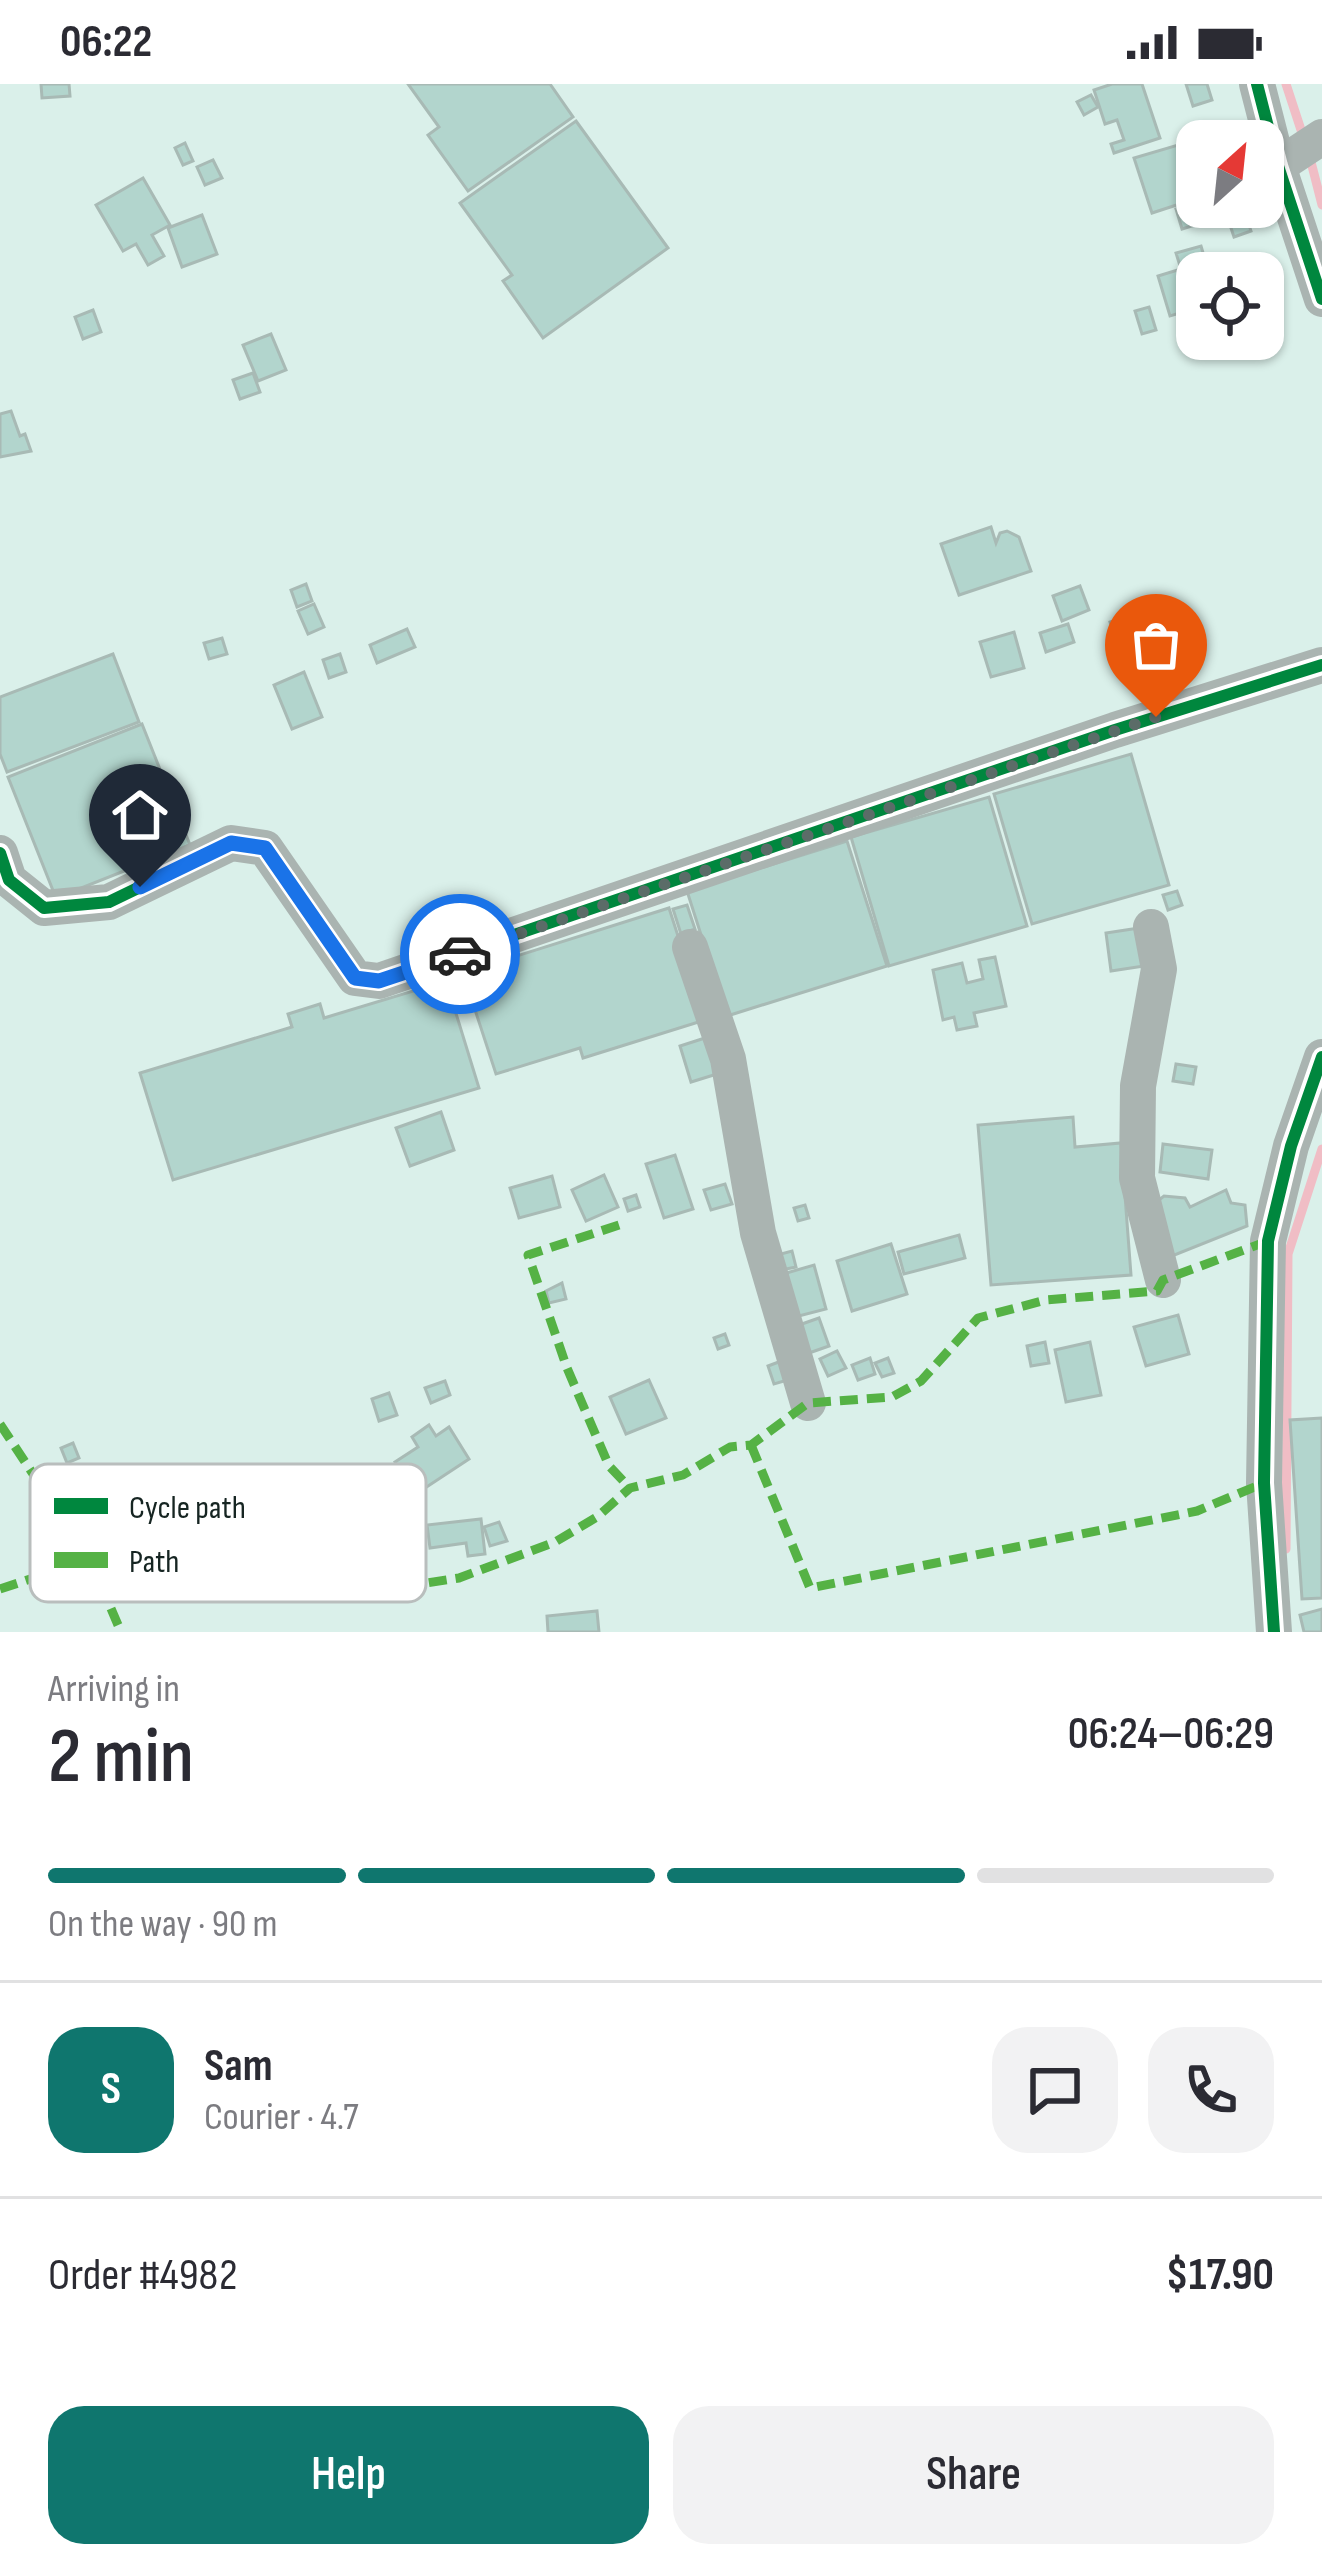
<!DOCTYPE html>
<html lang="en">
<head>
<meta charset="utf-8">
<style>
  :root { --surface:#fff; --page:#f2f2f3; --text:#2b2b33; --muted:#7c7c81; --line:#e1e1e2; --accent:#0f766e }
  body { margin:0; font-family:"Sofia Sans Condensed",sans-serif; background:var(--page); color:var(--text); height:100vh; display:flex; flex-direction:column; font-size:45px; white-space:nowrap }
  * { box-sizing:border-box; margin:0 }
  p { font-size:39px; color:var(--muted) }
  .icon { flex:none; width:66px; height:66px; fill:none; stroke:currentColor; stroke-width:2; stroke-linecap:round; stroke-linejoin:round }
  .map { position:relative; height:1548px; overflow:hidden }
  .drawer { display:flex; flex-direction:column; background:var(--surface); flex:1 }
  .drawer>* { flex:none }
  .needle { width:78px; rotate:27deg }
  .controls { position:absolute; left:1176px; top:36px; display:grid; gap:24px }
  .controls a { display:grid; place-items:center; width:108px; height:108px; border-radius:24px; background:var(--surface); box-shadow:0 3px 9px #0004; font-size:60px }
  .pin { position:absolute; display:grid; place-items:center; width:102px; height:102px; color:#fff; margin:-123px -51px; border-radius:50% 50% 50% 0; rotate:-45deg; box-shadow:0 0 12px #0007 }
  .pin .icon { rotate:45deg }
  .courier { position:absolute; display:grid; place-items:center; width:120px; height:120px; margin:-60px; border:9px solid #1a73e8; border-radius:50%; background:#fff; color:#222; box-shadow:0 3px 15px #0007 }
  .head em { font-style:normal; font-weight:600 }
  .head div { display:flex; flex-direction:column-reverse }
  .head { display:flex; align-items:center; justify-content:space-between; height:204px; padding:0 48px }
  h1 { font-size:78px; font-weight:600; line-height:90px }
  .bar { display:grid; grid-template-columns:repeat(4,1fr); gap:18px 12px; align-content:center; height:144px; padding:0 48px }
  .bar i { height:15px; border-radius:9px; background:var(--line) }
  .bar .on { background:var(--accent) }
  .bar p { grid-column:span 4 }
  .line { display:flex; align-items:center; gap:30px; padding:0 48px; border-top:3px solid var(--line) }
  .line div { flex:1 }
  .round { display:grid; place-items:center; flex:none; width:126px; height:126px; border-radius:36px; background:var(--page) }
  .action { display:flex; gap:24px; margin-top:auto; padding:24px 48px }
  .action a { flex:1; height:138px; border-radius:36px; background:var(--accent); color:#fff; font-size:48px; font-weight:600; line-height:138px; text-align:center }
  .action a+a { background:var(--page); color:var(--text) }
  .status { display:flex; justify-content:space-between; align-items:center; height:84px; padding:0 60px; background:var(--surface); direction:ltr }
  .status svg { height:33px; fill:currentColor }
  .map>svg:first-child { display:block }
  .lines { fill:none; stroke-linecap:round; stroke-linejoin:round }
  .stream { stroke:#f0bdc5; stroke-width:9 }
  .building { fill:#b2d5cd; stroke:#a8bab5; stroke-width:3 }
  .minor { stroke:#aab4b1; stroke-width:36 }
  .quiet { stroke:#55b245; stroke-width:9; stroke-dasharray:18 9; stroke-linecap:butt }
  .cycleway-casing { stroke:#fff; stroke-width:20 }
  .cycleway { stroke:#00873e; stroke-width:12 }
  .done { stroke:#5b6c68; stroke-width:12; stroke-dasharray:0 21.6 }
  .route { stroke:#1a73e8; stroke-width:15 }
  .key { fill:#fff; stroke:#b9bebd; stroke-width:3 }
  .key-label { font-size:33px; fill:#162522 }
</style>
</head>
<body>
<div class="status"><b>06:22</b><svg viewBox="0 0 49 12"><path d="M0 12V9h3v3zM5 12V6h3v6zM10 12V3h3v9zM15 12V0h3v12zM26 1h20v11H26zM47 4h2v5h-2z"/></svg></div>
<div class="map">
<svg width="1322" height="1548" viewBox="0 0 1322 1548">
  <rect width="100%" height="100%" fill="#daf0ea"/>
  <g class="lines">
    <g class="stream">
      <polyline points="1286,0 1303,52"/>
      <polyline points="1310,74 1322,121"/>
      <polyline points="1286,1465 1288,1170 1322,1065"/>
    </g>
  </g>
  <g class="building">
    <polygon points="41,0 69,0 70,12 42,14"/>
    <polygon points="408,0 550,0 573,33 468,107 428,51 439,43"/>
    <polygon points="1112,0 1142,0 1160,54 1114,69 1111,60 1124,56 1117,36 1105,40 1094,6"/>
    <polygon points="1186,0 1207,0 1212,16 1193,22"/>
    <polygon points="1091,11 1098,23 1084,31 1077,18"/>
    <polygon points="576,37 668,164 543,254 503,197 512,191 460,119"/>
    <polygon points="185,59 193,77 183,81 175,64"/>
    <polygon points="1178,61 1195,115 1152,129 1134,74"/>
    <polygon points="213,76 222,94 205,101 197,83"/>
    <polygon points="143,94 170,141 152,151 164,172 148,181 136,160 123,167 96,121"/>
    <polygon points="1192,120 1198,140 1182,145 1176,125"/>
    <polygon points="1224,123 1243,123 1251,147 1234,153"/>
    <polygon points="202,131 217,170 182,183 168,144"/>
    <polygon points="1201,162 1209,189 1197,189 1197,224 1170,232 1158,192 1181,185 1176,169"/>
    <polygon points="1149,223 1156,246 1142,250 1135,227"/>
    <polygon points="93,226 101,248 83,255 75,233"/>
    <polygon points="271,250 286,286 258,297 243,261"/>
    <polygon points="253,289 260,308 240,315 233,296"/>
    <polygon points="11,327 20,352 25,350 31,367 0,373 0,330"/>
    <polygon points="991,443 996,459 1000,449 1007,447 1019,453 1031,487 959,511 941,460"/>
    <polygon points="306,500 312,517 297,523 291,506"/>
    <polygon points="1080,502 1089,526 1062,537 1053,512"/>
    <polygon points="314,520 324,543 308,550 298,527"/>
    <polygon points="1123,534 1127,544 1113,548 1110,538"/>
    <polygon points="1068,540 1074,558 1046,568 1040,549"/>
    <polygon points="407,545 415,563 377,579 370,561"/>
    <polygon points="1014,548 1024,584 991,593 980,558"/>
    <polygon points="222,554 227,570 209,575 204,559"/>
    <polygon points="1162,559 1174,592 1151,600 1139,568"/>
    <polygon points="113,570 139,638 7,688 0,670 0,613"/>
    <polygon points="340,570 346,588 329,594 323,576"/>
    <polygon points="304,588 322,633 292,645 274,601"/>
    <polygon points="142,640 190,761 56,814 8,693"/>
    <polygon points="1131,670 1169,801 1032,840 994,710"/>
    <polygon points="989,713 1027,842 889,882 851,753"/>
    <polygon points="847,757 887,882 727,932 687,807"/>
    <polygon points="1177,807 1182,821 1168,826 1163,811"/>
    <polygon points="687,821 695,845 681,850 673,825"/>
    <polygon points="669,824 705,936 583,974 580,964 496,990 463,889"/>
    <polygon points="1139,844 1144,882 1111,887 1106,849"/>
    <polygon points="995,873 1006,922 974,929 977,942 957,946 954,933 943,936 933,886 962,879 967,899 983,895 979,876"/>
    <polygon points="446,897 479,1004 173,1096 140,989 292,943 288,930 320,920 324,934"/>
    <polygon points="705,954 717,990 691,998 680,962"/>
    <polygon points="1176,980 1196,983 1193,1000 1173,997"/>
    <polygon points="441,1028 454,1066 410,1082 396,1044"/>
    <polygon points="1073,1033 1075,1063 1121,1059 1131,1191 991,1201 978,1041"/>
    <polygon points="1163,1060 1212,1066 1208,1095 1160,1088"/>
    <polygon points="675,1071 693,1125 664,1134 646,1080"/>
    <polygon points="604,1091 618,1123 586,1137 572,1106"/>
    <polygon points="552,1092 560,1123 519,1134 510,1104"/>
    <polygon points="725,1100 732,1120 711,1126 704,1106"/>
    <polygon points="1226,1106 1231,1119 1245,1121 1247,1142 1172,1172 1155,1119 1164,1112 1185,1114 1190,1123"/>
    <polygon points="636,1111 640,1123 628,1127 624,1115"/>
    <polygon points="805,1121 809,1134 798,1137 794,1124"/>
    <polygon points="959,1151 965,1174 904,1190 898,1168"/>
    <polygon points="891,1160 907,1210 852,1227 837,1177"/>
    <polygon points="792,1167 796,1183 781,1186 777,1171"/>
    <polygon points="814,1181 826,1225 795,1233 783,1190"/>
    <polygon points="562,1199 566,1215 549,1219 546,1207"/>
    <polygon points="1178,1231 1189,1270 1146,1282 1134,1243"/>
    <polygon points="819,1234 829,1262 809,1269 799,1241"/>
    <polygon points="725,1250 729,1261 718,1265 714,1254"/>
    <polygon points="1045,1258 1049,1279 1031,1282 1027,1262"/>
    <polygon points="1090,1258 1101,1311 1066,1318 1055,1266"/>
    <polygon points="837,1267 846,1284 828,1292 820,1275"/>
    <polygon points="870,1274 875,1290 858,1296 852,1281"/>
    <polygon points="888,1274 894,1289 882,1293 875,1279"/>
    <polygon points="784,1276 791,1295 774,1300 768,1282"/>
    <polygon points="649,1296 666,1334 626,1350 610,1313"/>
    <polygon points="445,1297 450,1311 431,1319 425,1304"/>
    <polygon points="389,1309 397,1331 379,1337 372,1315"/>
    <polygon points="1322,1334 1322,1514 1302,1515 1290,1336"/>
    <polygon points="429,1341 436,1352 449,1343 469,1375 416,1410 395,1378 418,1363 412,1353"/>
    <polygon points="73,1359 79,1374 67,1379 61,1364"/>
    <polygon points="481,1435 485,1470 468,1472 466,1459 430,1464 427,1441"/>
    <polygon points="499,1438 507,1457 490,1462 484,1443"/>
    <polygon points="1322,1525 1322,1548 1304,1548 1300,1531"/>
    <polygon points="597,1527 599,1548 548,1548 547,1532"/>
  </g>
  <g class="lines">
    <g class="minor">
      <polyline points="1257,0 1278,82 1322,215"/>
      <polyline points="1278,82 1322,53"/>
      <polyline points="0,769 9,796 44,824 109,818 231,759 265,764 355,894 379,897 1115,646 1322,581"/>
      <polyline points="1151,843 1159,885 1138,1002 1137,1094 1163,1196"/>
      <polyline points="690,863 728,975 758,1149 808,1319"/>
      <polyline points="1274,1548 1264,1399 1268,1157 1291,1062 1322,973"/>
    </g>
    <g class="quiet">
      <polyline points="619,1141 528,1171 567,1284 609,1382 630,1404"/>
      <polyline points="0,1340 91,1478 121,1548"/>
      <polyline points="751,1361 810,1504 1197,1427 1264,1399"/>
      <polyline points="0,1505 240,1426 285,1417 304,1430 328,1475 368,1508 459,1494 555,1458 597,1433 630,1404 683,1391 730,1363 751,1361 808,1319 892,1313 921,1297 978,1234 1046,1216 1157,1207 1163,1196 1268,1157"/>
    </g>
    <g class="cycleway-casing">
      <g id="cycleway">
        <polyline points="1257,0 1278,82 1322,215"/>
        <polyline points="0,769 9,796 44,824 109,818 231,759 265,764 355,894 379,897 1115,646 1322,581"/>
        <polyline points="1274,1548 1264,1399 1268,1157 1291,1062 1322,973"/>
      </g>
    </g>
    <use href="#cycleway" class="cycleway"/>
  </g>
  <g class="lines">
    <polyline class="done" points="460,870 1156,633"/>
    <polyline class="route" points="140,803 231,759 265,764 355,894 379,897 460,870"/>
  </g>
  <rect x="30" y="1380" width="396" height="138" rx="18" class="key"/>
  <rect x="54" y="1414" width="54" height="16" fill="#00873e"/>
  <rect x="54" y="1468" width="54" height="16" fill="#55b245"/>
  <g class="key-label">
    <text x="129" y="1434">Cycle path</text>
    <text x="129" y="1488">Path</text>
  </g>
</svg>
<div class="controls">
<a><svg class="needle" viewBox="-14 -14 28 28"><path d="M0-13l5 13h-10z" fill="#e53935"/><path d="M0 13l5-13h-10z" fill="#7c7c81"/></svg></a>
<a><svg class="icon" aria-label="locate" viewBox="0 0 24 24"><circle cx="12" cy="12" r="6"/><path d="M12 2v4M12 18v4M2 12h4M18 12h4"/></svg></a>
</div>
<div class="pin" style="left:1156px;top:633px;background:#ea580c"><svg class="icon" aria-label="bag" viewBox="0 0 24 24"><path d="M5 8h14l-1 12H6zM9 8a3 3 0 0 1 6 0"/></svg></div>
<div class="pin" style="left:140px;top:803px;background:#1f2937"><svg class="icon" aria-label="home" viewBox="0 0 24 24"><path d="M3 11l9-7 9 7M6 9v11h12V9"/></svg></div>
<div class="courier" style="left:460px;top:870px"><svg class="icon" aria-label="car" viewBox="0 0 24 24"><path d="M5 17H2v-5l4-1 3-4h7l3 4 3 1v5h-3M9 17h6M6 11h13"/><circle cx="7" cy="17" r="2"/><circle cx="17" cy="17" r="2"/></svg></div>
</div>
<section class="drawer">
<div class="head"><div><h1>2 min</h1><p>Arriving in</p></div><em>06:24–06:29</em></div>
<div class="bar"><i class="on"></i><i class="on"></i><i class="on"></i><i></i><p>On the way · 90 m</p></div>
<div class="line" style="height:216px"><b class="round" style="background:var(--accent);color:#fff">S</b><div><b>Sam</b><p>Courier · 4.7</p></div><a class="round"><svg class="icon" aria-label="chat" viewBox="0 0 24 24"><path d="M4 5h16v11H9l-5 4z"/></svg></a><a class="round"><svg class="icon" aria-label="phone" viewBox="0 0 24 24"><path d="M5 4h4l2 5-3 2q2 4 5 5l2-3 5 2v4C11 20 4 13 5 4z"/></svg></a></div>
<div class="line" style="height:156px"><div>Order #4982</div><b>$17.90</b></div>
<div class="action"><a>Help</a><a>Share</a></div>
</section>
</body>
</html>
